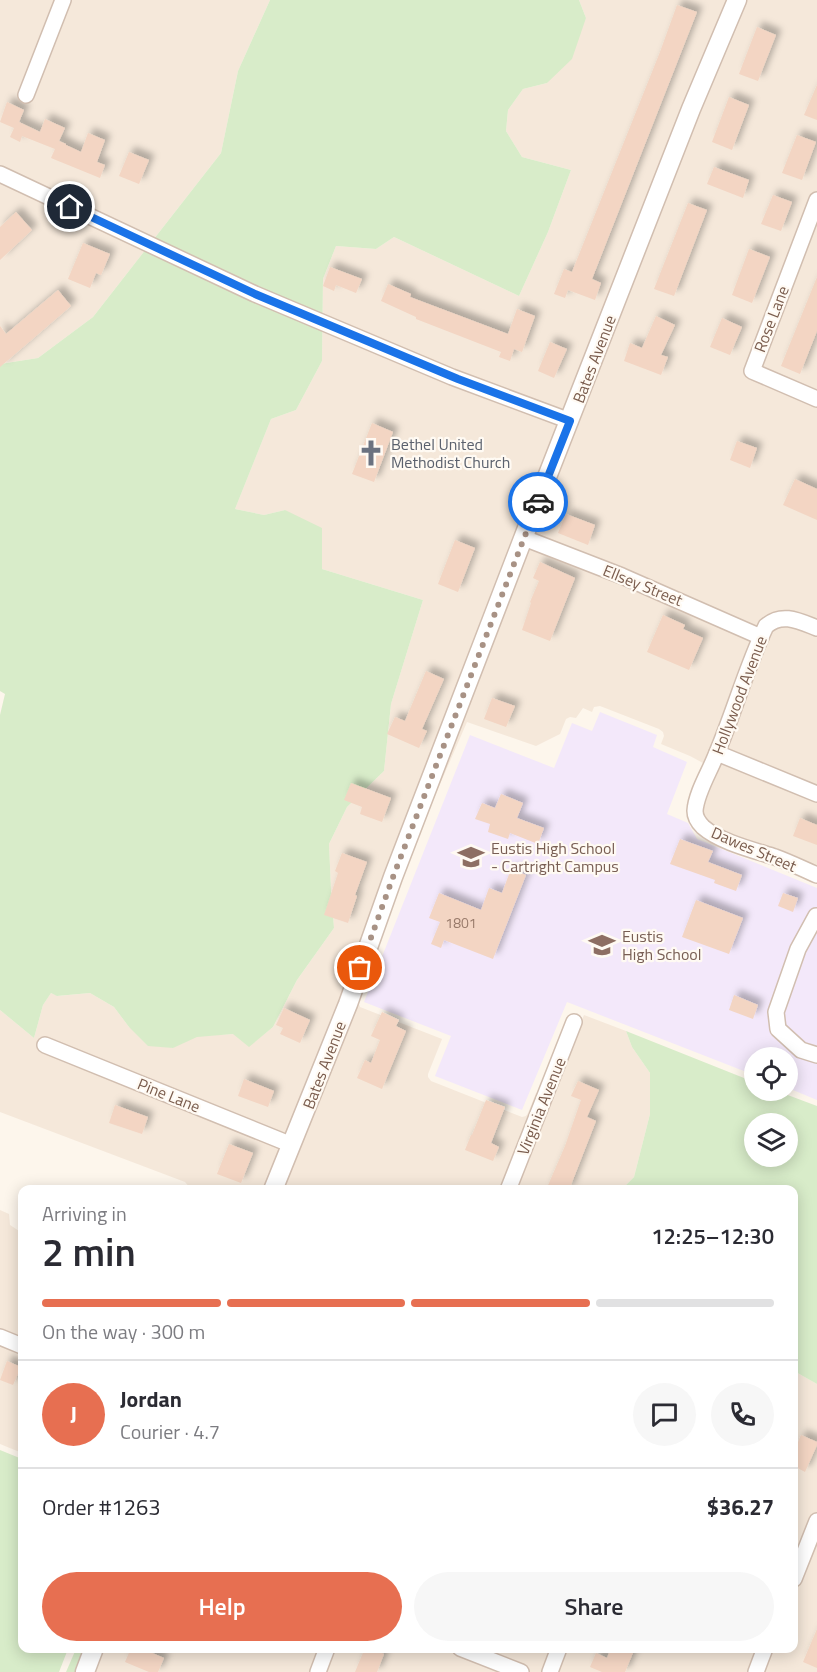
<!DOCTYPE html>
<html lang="en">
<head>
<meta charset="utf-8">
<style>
  :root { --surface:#fff; --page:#f7f7f7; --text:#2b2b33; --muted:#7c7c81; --line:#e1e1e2; --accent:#e76f51 }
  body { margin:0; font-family:"Titillium Web",sans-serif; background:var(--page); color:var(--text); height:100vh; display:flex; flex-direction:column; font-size:22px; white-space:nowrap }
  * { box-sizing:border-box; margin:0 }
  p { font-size:20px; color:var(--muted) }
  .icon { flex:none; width:33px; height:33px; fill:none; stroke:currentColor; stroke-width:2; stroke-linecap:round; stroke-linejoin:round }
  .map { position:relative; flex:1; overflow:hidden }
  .details { position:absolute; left:18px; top:1185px; width:780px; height:468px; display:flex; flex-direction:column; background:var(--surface); border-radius:12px; box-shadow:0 3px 15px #0003 }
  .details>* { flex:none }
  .fabs { position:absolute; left:744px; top:1047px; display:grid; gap:12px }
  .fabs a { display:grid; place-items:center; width:54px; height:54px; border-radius:50%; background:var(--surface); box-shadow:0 3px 15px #0003; font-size:30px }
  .pin { position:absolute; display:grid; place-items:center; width:51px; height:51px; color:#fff; margin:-26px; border:3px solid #fff; border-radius:50%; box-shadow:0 2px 6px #0007 }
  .courier { position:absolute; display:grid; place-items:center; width:60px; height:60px; margin:-30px; border:4px solid #1a73e8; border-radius:50%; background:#fff; color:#222; box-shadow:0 2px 8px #0007 }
  .summary em { font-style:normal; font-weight:600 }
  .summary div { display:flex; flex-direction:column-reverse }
  .summary { display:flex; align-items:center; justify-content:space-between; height:102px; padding:0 24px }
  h1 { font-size:39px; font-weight:600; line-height:45px }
  .bar { display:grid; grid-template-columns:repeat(4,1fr); gap:9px 6px; align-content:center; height:72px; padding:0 24px }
  .bar i { height:8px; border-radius:4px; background:var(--line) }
  .bar .selected { background:var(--accent) }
  .bar p { grid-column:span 4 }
  .line { display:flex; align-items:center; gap:15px; padding:0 24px; border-top:2px solid var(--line) }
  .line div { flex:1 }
  .round { display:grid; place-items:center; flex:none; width:63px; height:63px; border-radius:32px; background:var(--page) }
  .cta { display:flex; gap:12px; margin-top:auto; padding:12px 24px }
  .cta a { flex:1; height:69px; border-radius:36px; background:var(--accent); color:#fff; font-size:24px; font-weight:600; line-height:69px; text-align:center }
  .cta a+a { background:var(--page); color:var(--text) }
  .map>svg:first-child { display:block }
  .residential { fill:#f5e8da }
  .education { fill:#f3e8fa }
  .green { fill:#d8ecc9; fill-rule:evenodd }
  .building { fill:#f3d5c3; filter:url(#shadow) }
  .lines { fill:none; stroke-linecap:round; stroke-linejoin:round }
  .minor-casing { stroke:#d1beb0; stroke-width:18 }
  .tertiary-casing { stroke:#d1beb0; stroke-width:21 }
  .minor { stroke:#fff; stroke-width:15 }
  .tertiary { stroke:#fff; stroke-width:18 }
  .done { stroke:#a89285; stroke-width:6; stroke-dasharray:0 10.8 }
  .route { stroke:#1a73e8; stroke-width:8 }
  .labels { text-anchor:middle; stroke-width:4.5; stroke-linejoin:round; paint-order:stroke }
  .number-label { font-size:14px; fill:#987a6a }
  .street-label { font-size:16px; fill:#7a5c4d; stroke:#fffaf3 }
  .worship-label { font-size:16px; fill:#5b616d; stroke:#fffaf3; text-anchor:start }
  .education-label { font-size:16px; fill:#785e54; stroke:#fffaf3; text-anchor:start }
</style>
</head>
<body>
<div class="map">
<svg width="817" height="1672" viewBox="0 0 817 1672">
  <defs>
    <filter id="shadow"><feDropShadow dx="5.5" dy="-5.5" stdDeviation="3" flood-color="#0004"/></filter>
  </defs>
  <rect width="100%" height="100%" fill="#fdf6ec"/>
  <g class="residential">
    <polygon points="0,0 270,0 238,71 221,153 93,317 38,358 0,364"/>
    <polygon points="579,0 728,0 340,1001 265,1189 191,1189 185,1182 0,1112 0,1010 34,1038 43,1005 51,993 58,996 90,993 114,1007 129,1027 172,1048 197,1036 234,1034 249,1046 273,1027 297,980 334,928 331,889 329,844 347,807 384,771 391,704 423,600 322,569 285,510 264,515 235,509 271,419 296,410 322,361 323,279 336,246 376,249 394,237 519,296 548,232 571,170 522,157 506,131 508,110 523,89 547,83 586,18"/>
    <polygon points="745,0 817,0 817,876 695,823 716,770 690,756 661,744 664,736 663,732 659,729 600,706 594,707 592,712 583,708 576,718 570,717 566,719 560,734 536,746 467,722 424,821 699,112"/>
    <polygon points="358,1002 360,1007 442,1039 428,1074 428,1077 431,1081 522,1117 526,1116 528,1113 536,1093 549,1096 584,1015 626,1031 632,1047 650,1073 650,1114 634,1177 622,1189 282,1190"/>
    <polygon points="0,1210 9,1214 10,1225 22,1233 22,1453 0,1444"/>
    <polygon points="794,1371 817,1384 817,1672 93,1672 103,1648 794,1648"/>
  </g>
  <polygon class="education" points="600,712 657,735 653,747 687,762 667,814 688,823 697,839 817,888 817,1100 788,1088 788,1058 754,1058 754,1075 567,1002 522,1110 435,1076 451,1036 364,1002 470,735 554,768 572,723 592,731"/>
  <g class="green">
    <polygon points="270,0 579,0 586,18 572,59 547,83 523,89 508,110 506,131 522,157 571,170 548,232 519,296 394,237 376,249 336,246 323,279 322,361 296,410 271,419 235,509 264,515 285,510 322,528 322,569 423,600 391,704 384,771 347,807 329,844 331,889 334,928 297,980 273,1027 249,1047 233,1034 197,1037 173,1048 148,1046 129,1027 114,1007 90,993 57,996 51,993 43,1005 34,1038 0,1010 0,715 5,694 0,691 0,364 38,358 93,317 221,153 238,71"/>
    <path d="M626,1031l128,51v8l23,1 40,15v278l-23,-13v-181l-172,-1 12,-12 16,-63v-41l-18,-26zM754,1124h34v32h-34z"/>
    <polygon points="0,1450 22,1459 22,1648 68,1649 59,1672 0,1672"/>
    <polygon points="76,1649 86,1649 76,1672 66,1672"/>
  </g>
  <g class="building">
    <polygon points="677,5 697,12 592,279 601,283 595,300 568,290 565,298 554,294 564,269 572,272 660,52"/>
    <polygon points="757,27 776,35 758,81 739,74"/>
    <polygon points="817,85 817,120 804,115"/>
    <polygon points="729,97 749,105 732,150 712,142"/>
    <polygon points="7,102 24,110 19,122 40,132 45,119 65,128 59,141 66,144 66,145 81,152 88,133 105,140 97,162 105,165 100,178 51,158 55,149 22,136 20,142 10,137 14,128 0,122"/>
    <polygon points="797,135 816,142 802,180 782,173"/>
    <polygon points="129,152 149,160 139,184 119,176"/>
    <polygon points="714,167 749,180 743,198 707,184"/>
    <polygon points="773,195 792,202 781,231 761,224"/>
    <polygon points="688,203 707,210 674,296 654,289"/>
    <polygon points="16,212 32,230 0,260 0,227"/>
    <polygon points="83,243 110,254 101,275 96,273 90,288 68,279"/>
    <polygon points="749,249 770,257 752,303 732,295"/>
    <polygon points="330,267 362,279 356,293 336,285 334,291 323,286"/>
    <polygon points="817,277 817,331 800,374 781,366"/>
    <polygon points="388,284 411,294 410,297 508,334 517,309 535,316 522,352 514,349 510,361 499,357 501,352 416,319 416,317 381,301"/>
    <polygon points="58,290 71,306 0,367 0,326 6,334"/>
    <polygon points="656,316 675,325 661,355 668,357 661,375 624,361 630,343 642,348"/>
    <polygon points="722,318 742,327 730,355 710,347"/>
    <polygon points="550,342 567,349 554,378 538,371"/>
    <polygon points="372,423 393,432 374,482 352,474"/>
    <polygon points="737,441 757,448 750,468 730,460"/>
    <polygon points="795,479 817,489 817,520 783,505"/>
    <polygon points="566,514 595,525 588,545 558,533"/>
    <polygon points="455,540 475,548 458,592 438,584"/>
    <polygon points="540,562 575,578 550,641 522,630 531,603 530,602 539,581 533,578"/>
    <polygon points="663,615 685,625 683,629 703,638 689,670 647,652"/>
    <polygon points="426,671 444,679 422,729 427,731 419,748 387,734 395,717 405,721"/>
    <polygon points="492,698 515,706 506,727 484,719"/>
    <polygon points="351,783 391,798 382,822 360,814 362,807 344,800"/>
    <polygon points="501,794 523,803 517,818 544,828 538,844 510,833 508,839 488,832 490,824 475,819 482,803 495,808"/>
    <polygon points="800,818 817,825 817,845 793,836"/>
    <polygon points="680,839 713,851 708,862 742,875 736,891 714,883 715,880 670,864"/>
    <polygon points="342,853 367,862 355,895 357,896 348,923 324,915 338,873 335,871"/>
    <polygon points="511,869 526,875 493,959 444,940 441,948 431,944 440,922 429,918 439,893 481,910 489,888 502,893"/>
    <polygon points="783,893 798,898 793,912 778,906"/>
    <polygon points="696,900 743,918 729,954 682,937"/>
    <polygon points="734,995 758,1005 753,1019 729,1010"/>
    <polygon points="284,1008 310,1020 300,1043 280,1034 283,1028 276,1025"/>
    <polygon points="382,1012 399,1020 396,1026 406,1031 382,1089 357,1078 365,1060 371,1063 380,1040 371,1036"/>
    <polygon points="244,1079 274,1091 268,1107 238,1096"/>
    <polygon points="578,1081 599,1090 587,1117 596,1121 569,1190 546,1190 565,1146 581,1100 571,1096"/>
    <polygon points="486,1100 505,1107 491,1143 499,1147 493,1161 465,1150 471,1135 472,1135"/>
    <polygon points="115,1105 148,1117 142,1134 109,1123"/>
    <polygon points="229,1144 253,1153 241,1183 217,1174"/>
    <polygon points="7,1361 21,1367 13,1385 0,1380"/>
    <polygon points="801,1435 817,1442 817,1445 805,1472 794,1466 794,1452"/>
    <polygon points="817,1629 817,1668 803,1662"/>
    <polygon points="131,1648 151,1648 150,1652 164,1658 158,1672 149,1672 125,1662"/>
    <polygon points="365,1648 371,1648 384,1654 377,1672 355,1672"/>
    <polygon points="611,1648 635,1648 625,1672 602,1672 590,1667 596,1653 607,1658"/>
  </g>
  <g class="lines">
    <g class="minor-casing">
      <g id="minor">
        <polyline points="26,95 63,0"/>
        <polyline points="0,174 255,294 452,377 570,421"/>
        <polyline points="817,200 752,371 817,399"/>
        <polyline points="524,538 622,576 761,637"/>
        <path d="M817,628c-18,-7 -35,-16 -51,-2 -20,42 -32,87 -50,129 -6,16 -20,38 -21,56 0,6 4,12 8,16 17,15 50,23 72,30 14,5 28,12 42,18"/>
        <polyline points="717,753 817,794"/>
        <polyline points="817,916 816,916 798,949 776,1012 778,1029 801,1050 817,1055"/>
        <polyline points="45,1045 292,1145"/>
        <polyline points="508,1190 574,1022"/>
        <polyline points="0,1337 22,1346"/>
        <polyline points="794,1579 817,1521"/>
        <polyline points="460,1648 521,1672"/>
        <polyline points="318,1672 327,1648"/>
        <polyline points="550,1672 559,1648"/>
        <polyline points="756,1672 765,1648"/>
      </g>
    </g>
    <g class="tertiary-casing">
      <g id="tertiary">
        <polyline points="273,1190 348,1004 393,877 529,523 691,109 737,0"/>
        <polyline points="85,1672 94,1648"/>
      </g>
    </g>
    <use href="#minor" class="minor"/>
    <use href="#tertiary" class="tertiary"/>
  </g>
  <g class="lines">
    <polyline class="done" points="360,968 393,877 538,502"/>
    <polyline class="route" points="70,207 255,294 458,379 570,421 538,502"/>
  </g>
  <defs>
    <g id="church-bare" transform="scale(2.07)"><path d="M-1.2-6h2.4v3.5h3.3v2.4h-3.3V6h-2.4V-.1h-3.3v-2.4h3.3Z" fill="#6b7280" stroke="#fffaf3" stroke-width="2.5" paint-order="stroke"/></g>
    <g id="school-bare" transform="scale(2.07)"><path d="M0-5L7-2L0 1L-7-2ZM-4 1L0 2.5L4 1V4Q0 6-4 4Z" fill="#8d6e63" stroke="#fffaf3" stroke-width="2.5" paint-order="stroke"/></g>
  </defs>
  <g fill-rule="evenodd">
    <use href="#church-bare" x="371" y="453"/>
    <use href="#school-bare" x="471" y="857"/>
    <use href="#school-bare" x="602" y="945"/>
  </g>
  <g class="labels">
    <g class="number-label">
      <text x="461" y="928">1801</text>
    </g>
    <g class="street-label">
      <text transform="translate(771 319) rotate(-69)" y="6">Rose Lane</text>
      <text transform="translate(594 359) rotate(-69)" y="6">Bates Avenue</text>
      <text transform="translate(643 585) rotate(22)" y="6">Ellsey Street</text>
      <text transform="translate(739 695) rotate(-69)" y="6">Hollywood Avenue</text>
      <text transform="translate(754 849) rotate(23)" y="6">Dawes Street</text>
      <text transform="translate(324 1065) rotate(-69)" y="6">Bates Avenue</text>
      <text transform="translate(169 1095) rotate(22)" y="6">Pine Lane</text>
      <text transform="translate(541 1106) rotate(-68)" y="6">Virginia Avenue</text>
    </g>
    <g class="worship-label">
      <text x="391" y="450">Bethel United<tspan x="391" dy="18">Methodist Church</tspan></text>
    </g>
    <g class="education-label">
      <text x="491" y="854">Eustis High School<tspan x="491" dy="18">- Cartright Campus</tspan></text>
      <text x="622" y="942">Eustis<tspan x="622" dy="18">High School</tspan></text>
    </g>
  </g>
</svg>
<div class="fabs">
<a><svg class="icon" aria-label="locate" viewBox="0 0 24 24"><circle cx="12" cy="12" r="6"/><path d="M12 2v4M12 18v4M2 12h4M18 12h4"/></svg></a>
<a><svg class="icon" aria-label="layers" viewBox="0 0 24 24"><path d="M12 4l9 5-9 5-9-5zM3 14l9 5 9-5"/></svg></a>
</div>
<div class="pin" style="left:360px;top:968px;background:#ea580c"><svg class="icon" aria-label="bag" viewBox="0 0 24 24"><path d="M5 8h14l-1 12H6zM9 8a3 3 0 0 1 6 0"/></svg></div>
<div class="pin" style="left:70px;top:207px;background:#1f2937"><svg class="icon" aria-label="home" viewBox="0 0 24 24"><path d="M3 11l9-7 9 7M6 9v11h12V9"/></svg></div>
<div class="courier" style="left:538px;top:502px"><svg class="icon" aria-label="car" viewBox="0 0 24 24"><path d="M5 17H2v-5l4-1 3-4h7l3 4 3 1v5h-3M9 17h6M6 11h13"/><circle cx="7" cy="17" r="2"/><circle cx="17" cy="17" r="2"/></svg></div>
<section class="details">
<div class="summary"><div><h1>2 min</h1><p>Arriving in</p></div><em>12:25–12:30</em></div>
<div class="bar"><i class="selected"></i><i class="selected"></i><i class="selected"></i><i></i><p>On the way · 300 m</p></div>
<div class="line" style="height:108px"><b class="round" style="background:var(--accent);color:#fff">J</b><div><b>Jordan</b><p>Courier · 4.7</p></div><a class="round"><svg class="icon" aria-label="chat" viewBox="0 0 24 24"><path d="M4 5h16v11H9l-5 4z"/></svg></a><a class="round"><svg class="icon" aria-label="phone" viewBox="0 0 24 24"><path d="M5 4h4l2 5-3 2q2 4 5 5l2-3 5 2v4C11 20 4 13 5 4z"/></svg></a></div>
<div class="line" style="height:78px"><div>Order #1263</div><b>$36.27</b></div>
<div class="cta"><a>Help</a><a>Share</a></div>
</section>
</div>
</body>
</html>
